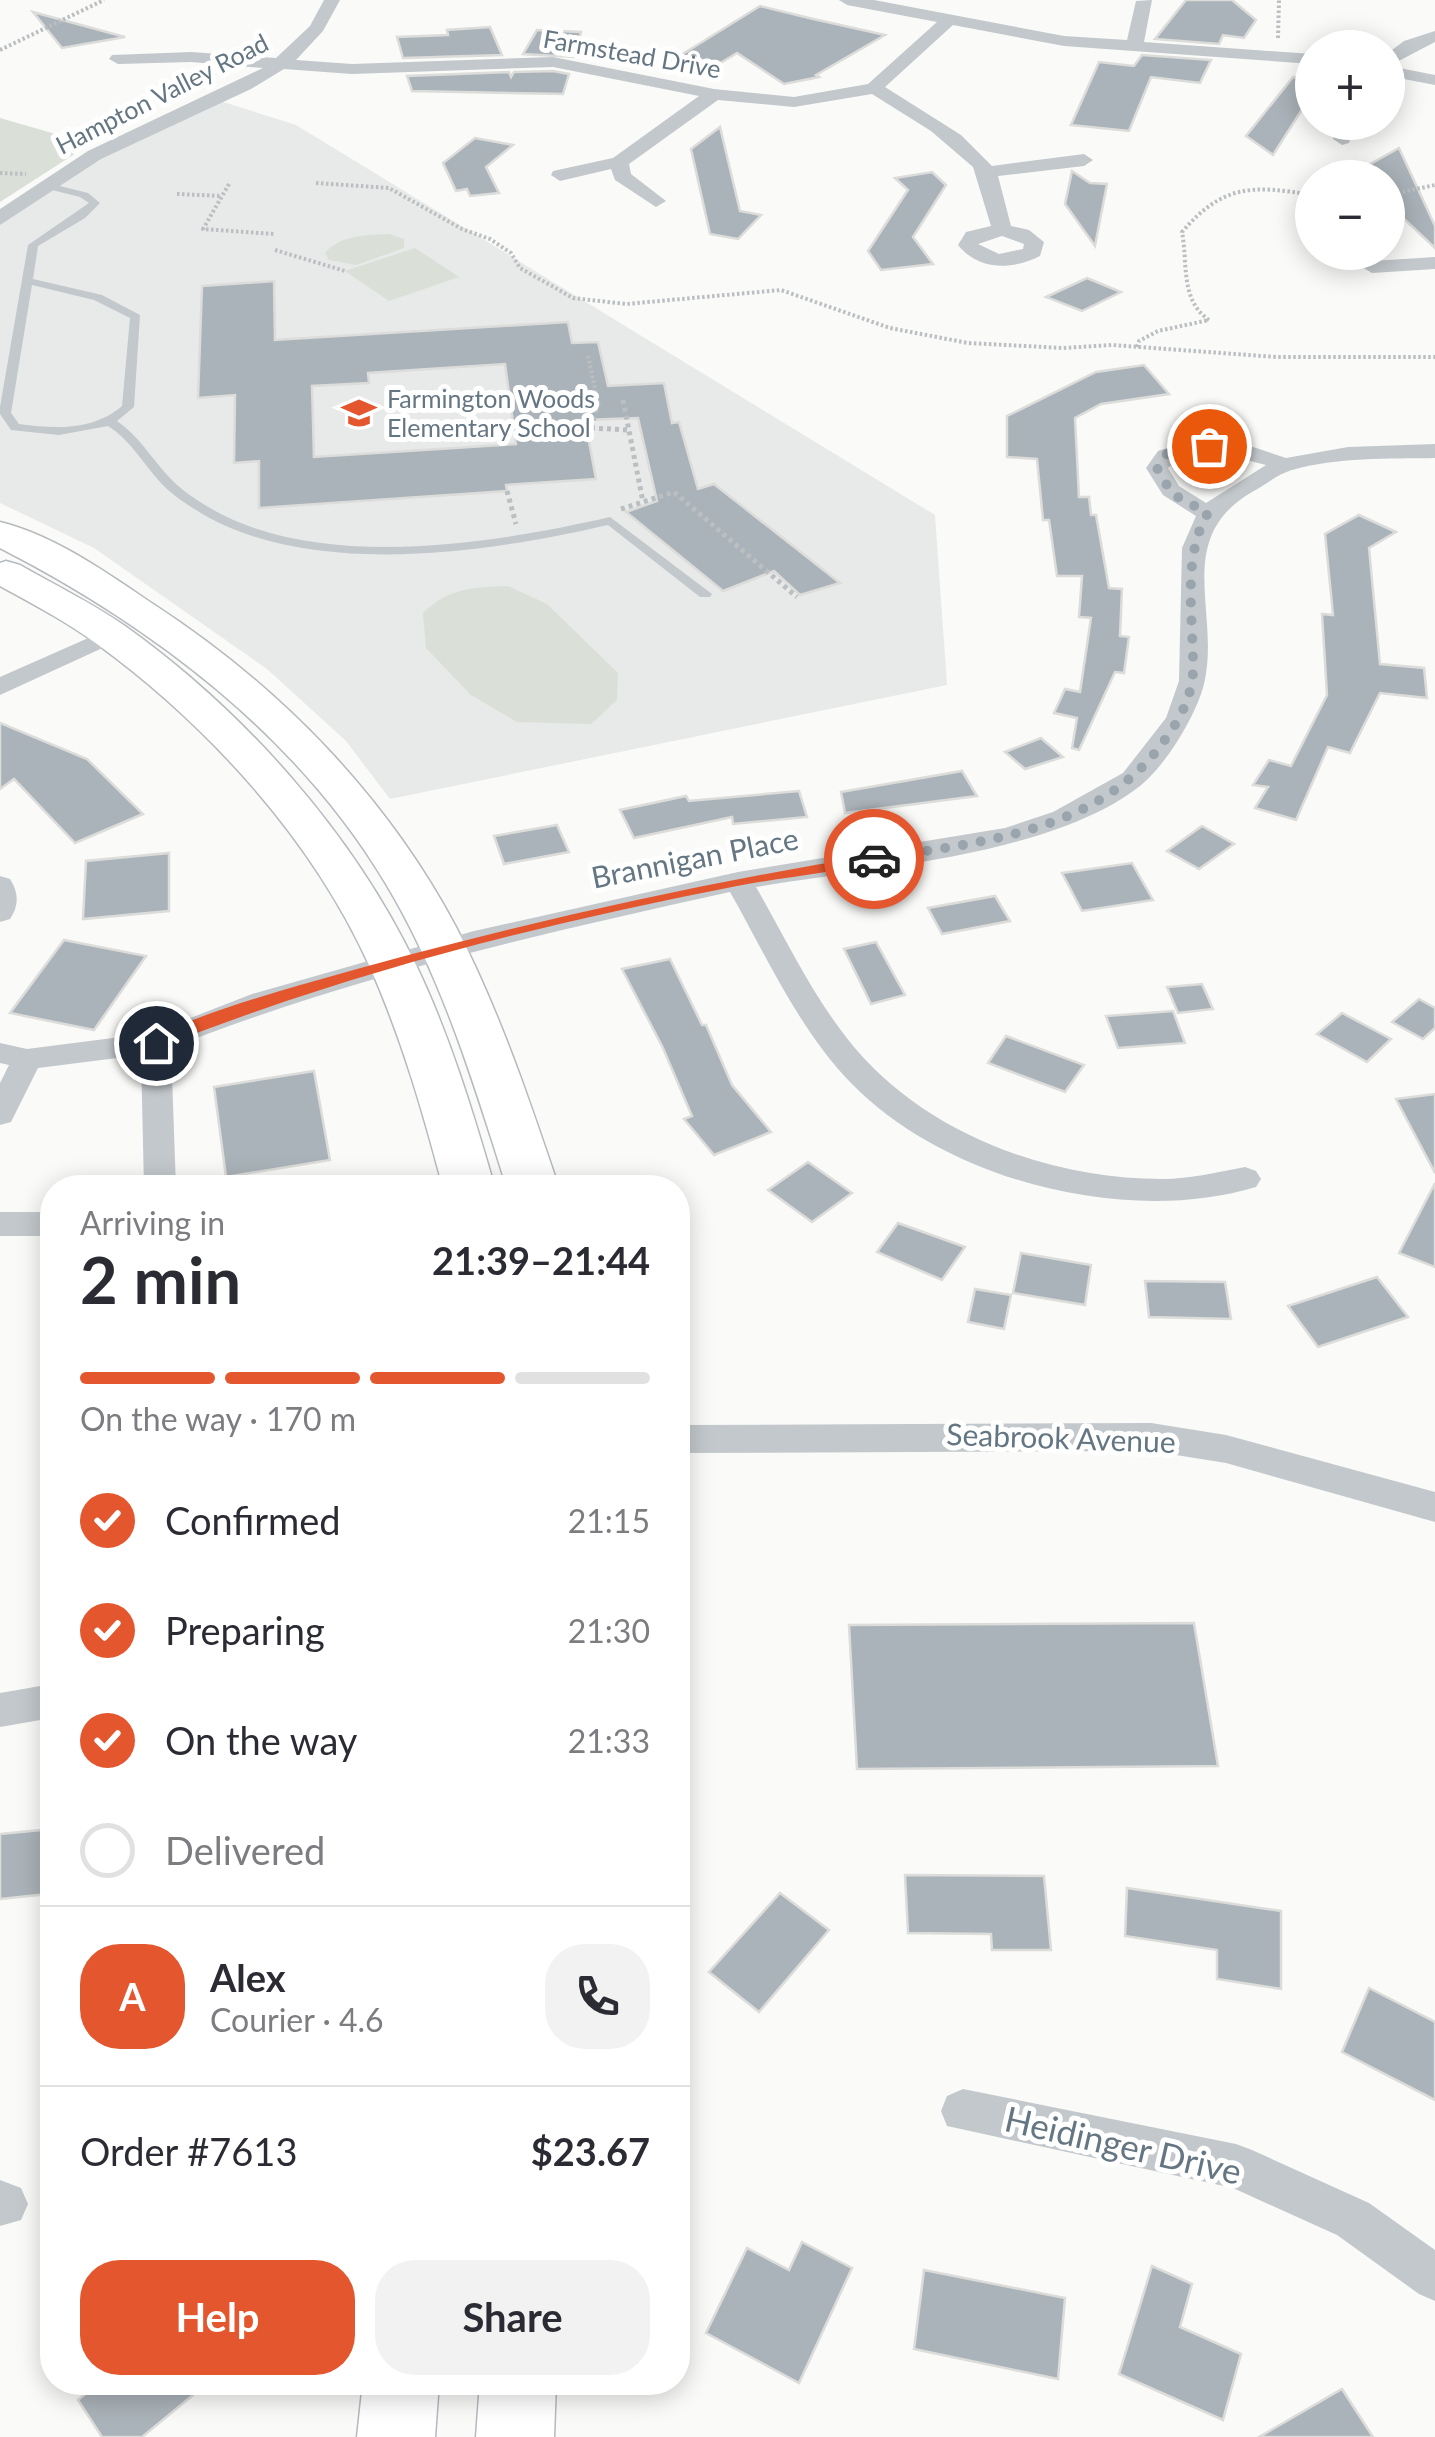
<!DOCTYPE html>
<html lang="en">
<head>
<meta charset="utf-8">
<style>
  :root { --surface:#fff; --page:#f2f2f3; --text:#2b2b33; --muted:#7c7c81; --line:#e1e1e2; --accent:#e4572e }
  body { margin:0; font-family:Lato,sans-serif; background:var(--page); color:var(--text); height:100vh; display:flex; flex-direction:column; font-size:38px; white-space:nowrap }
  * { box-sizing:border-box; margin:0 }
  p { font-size:32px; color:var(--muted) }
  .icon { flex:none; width:55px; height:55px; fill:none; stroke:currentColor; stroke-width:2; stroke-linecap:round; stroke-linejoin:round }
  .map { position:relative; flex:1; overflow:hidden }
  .side { position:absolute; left:40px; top:1175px; width:650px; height:1220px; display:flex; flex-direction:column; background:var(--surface); border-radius:40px; box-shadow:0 5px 25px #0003 }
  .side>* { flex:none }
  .tools { position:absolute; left:1295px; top:30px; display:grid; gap:20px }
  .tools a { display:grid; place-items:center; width:110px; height:110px; border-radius:50%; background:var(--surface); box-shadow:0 5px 25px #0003; font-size:50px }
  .pin { position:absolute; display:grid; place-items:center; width:85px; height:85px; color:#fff; margin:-42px; border:5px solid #fff; border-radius:50%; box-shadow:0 2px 10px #0007 }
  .courier { position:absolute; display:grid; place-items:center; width:100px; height:100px; margin:-50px; border:8px solid #e4572e; border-radius:50%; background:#fff; color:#222; box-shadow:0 2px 12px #0007 }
  .summary em { font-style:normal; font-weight:700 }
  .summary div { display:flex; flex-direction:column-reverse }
  .summary { display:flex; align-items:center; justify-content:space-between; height:170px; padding:0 40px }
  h1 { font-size:65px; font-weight:700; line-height:75px }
  .bar { display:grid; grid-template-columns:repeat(4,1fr); gap:15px 10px; align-content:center; height:120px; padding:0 40px }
  .bar i { height:12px; border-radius:8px; background:var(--line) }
  .bar .selected { background:var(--accent) }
  .bar p { grid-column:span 4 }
  .line { display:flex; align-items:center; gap:25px; padding:0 40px; border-top:2px solid var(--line) }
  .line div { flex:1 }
  .round { display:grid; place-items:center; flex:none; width:105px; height:105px; border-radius:40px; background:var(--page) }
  ol { padding:0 40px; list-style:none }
  li { display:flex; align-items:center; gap:30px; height:110px }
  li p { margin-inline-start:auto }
  li .icon { padding:10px; border-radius:50%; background:var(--accent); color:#fff; stroke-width:4 }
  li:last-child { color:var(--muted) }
  li i { width:55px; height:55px; border:5px solid var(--line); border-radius:50% }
  .button { display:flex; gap:20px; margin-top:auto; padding:20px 40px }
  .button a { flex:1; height:115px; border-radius:40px; background:var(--accent); color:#fff; font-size:40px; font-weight:700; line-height:115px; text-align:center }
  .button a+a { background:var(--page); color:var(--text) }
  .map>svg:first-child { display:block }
  .built { fill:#e8e9e9 }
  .green { fill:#dadfd7 }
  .building { fill:#aab3b9; stroke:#dcdcda; stroke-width:2.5; fill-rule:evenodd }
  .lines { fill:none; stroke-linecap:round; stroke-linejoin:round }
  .primary-casing { stroke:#b5babe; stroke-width:3 }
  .path-far1 { stroke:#bbbfc2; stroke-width:4; stroke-dasharray:2.5 2.5; stroke-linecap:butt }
  .path { stroke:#bbbfc2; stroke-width:5; stroke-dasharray:4 4; stroke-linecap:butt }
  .lane { fill:#c3c8cc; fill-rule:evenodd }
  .street { fill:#c3c8cc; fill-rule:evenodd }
  .primary { fill:#fff; fill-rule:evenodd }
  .route { fill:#e4572e }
  .done { stroke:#99a4ac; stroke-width:10; stroke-dasharray:0 18 }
  .labels { text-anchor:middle; stroke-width:10; stroke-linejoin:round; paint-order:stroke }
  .far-street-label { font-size:25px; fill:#657683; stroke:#fff }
  .far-poi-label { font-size:25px; fill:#657683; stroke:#fff; text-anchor:start }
  .street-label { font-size:30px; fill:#657683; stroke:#fff }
  .near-street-label { font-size:35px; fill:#657683; stroke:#fff }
</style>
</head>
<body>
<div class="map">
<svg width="1435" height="2437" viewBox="0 0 1435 2437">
  <rect width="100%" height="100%" fill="#fafaf8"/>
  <polygon class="built" points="214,99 296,125 935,515 947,685 390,799 346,741 267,669 94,548 0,503 0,219 41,186"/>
  <g class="green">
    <polygon points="0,118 90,144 0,202"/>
    <path d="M389,234l15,5v9l-48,17 -27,-5 -4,-7c15,-18 42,-18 64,-19z"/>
    <polygon points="415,248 459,277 389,301 345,271"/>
    <path d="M508,586l39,18 71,69 -1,27 -26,24 -74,-2 -46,-27 -45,-47 -3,-35c25,-25 51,-26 85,-27z"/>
  </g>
  <g class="building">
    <polygon points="1186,0 1232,0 1256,20 1244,38 1223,35 1219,44 1155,39"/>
    <polygon points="760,6 809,18 885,35 816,75 819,77 784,84 737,53 714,67 673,60"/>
    <polygon points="33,12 125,37 62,48"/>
    <polygon points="490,27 502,55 403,58 397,37 448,35 447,30"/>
    <polygon points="537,30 581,32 574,57 523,54"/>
    <polygon points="1142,55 1211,60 1200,83 1151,77 1129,131 1071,125 1099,62 1134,66"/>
    <polygon points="553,71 569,74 563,94 412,91 407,76 509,72 511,77 514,72"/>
    <polygon points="1293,77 1312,80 1312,94 1273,155 1246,136"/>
    <polygon points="720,127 740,211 761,215 738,239 710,234 691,149"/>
    <polygon points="475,138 513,145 486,167 499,193 470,196 467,189 456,191 443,163"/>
    <polygon points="1399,148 1435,226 1435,248 1388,204 1388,178 1359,178 1354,173"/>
    <polygon points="1072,171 1090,183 1107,184 1095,246 1065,204"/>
    <polygon points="932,172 946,185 913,237 933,264 881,270 868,251 908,190 895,178"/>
    <polygon points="1087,278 1121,292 1082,311 1046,297"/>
    <path d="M274,281l1,59 293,-18 4,21 26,-1 10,44 56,-3 8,40 7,-1 19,67 16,-5 126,99 -40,12 -26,-24 -51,20 -97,-79 31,-11 -19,-83 -53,2 11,59 -90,6 1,6 -248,17v-47l-25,2 1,-68 -37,3 4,-112zM505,364l11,80 -202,13 -2,-71 57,-3 -1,-10z"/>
    <polygon points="1144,365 1169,394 1101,404 1075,418 1079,497 1089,497 1091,515 1096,515 1109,588 1122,589 1120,636 1129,637 1124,673 1115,672 1079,750 1072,748 1077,718 1054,713 1065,689 1080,692 1091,618 1079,617 1082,576 1057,576 1049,520 1043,520 1037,459 1007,457 1007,416 1096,372"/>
    <polygon points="1359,515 1396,532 1369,548 1380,664 1424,668 1427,698 1380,693 1350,753 1328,747 1296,820 1255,808 1268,787 1253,785 1269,760 1291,766 1327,695 1322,614 1333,615 1325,534"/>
    <polygon points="0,723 87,759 143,814 75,843 14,779 0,789"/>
    <polygon points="1041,738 1063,757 1025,769 1005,752"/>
    <polygon points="962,771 977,796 845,813 841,792"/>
    <polygon points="799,791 807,817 733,824 732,817 634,838 620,810 686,796 689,801"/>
    <polygon points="557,825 569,852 504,864 494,836"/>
    <polygon points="1202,826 1234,844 1199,869 1167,851"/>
    <polygon points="169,853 169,911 83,919 86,861"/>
    <polygon points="1132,863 1153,900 1082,911 1062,873"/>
    <polygon points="995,896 1010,921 942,934 928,908"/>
    <polygon points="64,940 146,956 94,1030 10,1013"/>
    <polygon points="876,942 905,995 871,1004 844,949"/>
    <polygon points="670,959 702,1025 706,1025 732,1085 771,1132 714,1155 684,1119 692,1116 663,1048 622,969"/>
    <polygon points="1202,984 1213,1009 1178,1013 1167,987"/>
    <polygon points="1419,999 1435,1008 1435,1028 1423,1039 1392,1022"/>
    <polygon points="1173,1011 1185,1043 1118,1048 1106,1016"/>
    <polygon points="1342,1013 1391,1039 1367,1062 1317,1034"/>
    <polygon points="1006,1036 1084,1065 1065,1092 988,1063"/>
    <polygon points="314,1071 330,1160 226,1177 214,1087"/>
    <polygon points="1435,1094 1435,1173 1396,1099"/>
    <polygon points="808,1162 852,1193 812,1222 768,1190"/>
    <polygon points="1435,1183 1435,1267 1399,1253"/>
    <polygon points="898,1223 965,1247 942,1280 877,1252"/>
    <polygon points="1021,1253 1091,1265 1085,1305 1013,1293"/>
    <polygon points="1377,1277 1408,1317 1318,1347 1288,1306"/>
    <polygon points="1145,1281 1225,1282 1231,1319 1149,1317"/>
    <polygon points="975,1289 1011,1295 1004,1329 968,1322"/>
    <polygon points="1194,1623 1218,1766 857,1769 849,1625"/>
    <polygon points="52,1829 48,1894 0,1899 0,1834"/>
    <polygon points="905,1875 1044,1876 1051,1950 992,1950 991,1934 908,1933"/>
    <polygon points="1127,1888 1281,1911 1281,1989 1217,1979 1217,1950 1125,1936"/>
    <polygon points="780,1893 829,1930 759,2012 709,1972"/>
    <polygon points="1369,1988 1435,2022 1435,2100 1342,2052"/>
    <polygon points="802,2242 852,2268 799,2383 706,2333 747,2248 789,2270"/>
    <polygon points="1152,2266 1192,2284 1180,2327 1241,2354 1223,2420 1119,2374"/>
    <polygon points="924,2270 1065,2298 1058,2379 914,2349"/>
    <polygon points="100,2382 209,2382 142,2437 102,2437 78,2400"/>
    <polygon points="1342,2389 1373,2437 1259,2437"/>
  </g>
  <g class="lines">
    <g class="primary-casing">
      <g id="primary">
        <path d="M0,522c54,13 107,51 153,82 125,81 233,191 303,323 43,83 73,172 103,261h-52c-33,-104 -65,-211 -121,-304 -89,-149 -234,-258 -386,-336z"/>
        <path d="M6,561l14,4c35,20 72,38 105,61 119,85 228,207 291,339 34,71 57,147 79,223h-52c-20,-76 -42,-152 -74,-223 -57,-126 -161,-240 -272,-321 -30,-22 -64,-40 -97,-58v-23z"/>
        <polygon points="363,2382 439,2382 435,2437 357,2437"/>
        <polygon points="480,2382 556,2382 554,2437 476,2437"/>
      </g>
    </g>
    <g class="path-far1">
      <polyline points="1278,38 1279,0"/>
      <polyline points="0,50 104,0"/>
      <polyline points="0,173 26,174"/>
      <polyline points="316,183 389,188 462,229 490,239 511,253 520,268 573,298 626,304 781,290 890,328 968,343 1063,348 1112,345 1276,357 1435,357"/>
      <polyline points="229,184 203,229 274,234"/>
      <polyline points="177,194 222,196"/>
      <polyline points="1388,195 1435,185"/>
      <polyline points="275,250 345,271"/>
      <path d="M1137,347l2,-6 19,-10 51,-11c-29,-20 -21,-56 -27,-88 41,-48 71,-47 130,-37"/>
      <polyline points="588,356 596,393"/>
    </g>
    <g class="path">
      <polyline points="623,400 643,502"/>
      <polyline points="591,428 598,404 595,391"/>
      <polyline points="591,428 629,430"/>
      <polyline points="507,491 516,524"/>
      <polyline points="621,509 674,492 797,597"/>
    </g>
    <path class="lane" d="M44,182l44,11 12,10 -15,15 -47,28 -5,33 69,16 38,20 -6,92 -17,14c22,15 34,37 52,56 10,11 23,20 36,28 109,68 287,39 405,12l102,77 -2,3h-10l-92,-72c-121,28 -301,55 -412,-15 -13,-8 -26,-17 -36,-28 -18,-20 -30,-42 -52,-56l-49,9 -48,-5 -11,-16v-7l28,-162 61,-42 -9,-6 -40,-10 -1,-2zM32,285l62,15 36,18 -8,88c-29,25 -67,23 -103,18l-8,-11z"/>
    <g class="street">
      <path d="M324,0h16l-17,31 -27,29 56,4 201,-7 161,32 80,8 74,-13 69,-62 -90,-17 -8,-5h35l190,36 63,4 9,-39 16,-1 -8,42 168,12v10l-248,-18 -111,-21 -68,62 76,48 31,31 92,-12 9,6 -9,6 -86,10 13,50 18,4 15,12 -4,14c-28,14 -61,15 -82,-11l8,-13 25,-6 -18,-59 -42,-36 -59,-37 -78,13 -76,-7 -89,64 2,10 35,27 -10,6 -41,-27 -4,-11 -51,12 -9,-6 2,-4 60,-13 86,-62 -146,-29 -201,7 -68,-5 -33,20 -150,70 -101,66v-16l88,-58 175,-83 -72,-6 -73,2 -9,-5 3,-4 79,-3 85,6 34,-32zM1002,236l22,8 -1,5 -24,5 -21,-10z"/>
      <polygon points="1435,31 1435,42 1389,66 1435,75 1435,85 1388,76 1388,53 1404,41"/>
      <polygon points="1337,122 1355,122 1349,143 1342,145 1333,139"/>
      <polygon points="1435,257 1435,269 1372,273 1362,267 1372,261"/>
      <path d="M1197,438l38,3 51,17 62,-11 87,-3v14c-47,1 -98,-1 -143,12 -14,4 -27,15 -40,22 -80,47 -31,121 -48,192 -8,32 -38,81 -64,102 -89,70 -272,82 -384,101 29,50 54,104 90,150 72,94 200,142 316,142 28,0 56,-7 83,-12l11,4 5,8 -5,8c-129,39 -309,-6 -404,-103 -53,-54 -85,-127 -122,-192 -190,42 -378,84 -559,156l5,140h-32l-3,-133 -103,13 -27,54 -11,3v-42l9,-18 -9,-2v-20l27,6 125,-16 100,-39 222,-63 264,-59 267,-44 48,-16 70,-39 43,-55 13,-37 3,-133 14,-32 -33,-21 -17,-27 12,-17zM1216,452l50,13 -60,38 -27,-17 -11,-18 18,-15z"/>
      <polygon points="111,628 120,630 123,635 120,640 0,695 0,677"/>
      <path d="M0,876l10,3c9,14 9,27 0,40l-10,3z"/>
      <rect x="0" y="1212" width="52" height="24"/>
      <polygon points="1151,1423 1226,1435 1435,1492 1435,1522 1226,1463 1151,1451 678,1453 678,1425"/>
      <polygon points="52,1684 52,1718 0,1727 0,1693"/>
      <polygon points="963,2089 1236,2144 1252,2150 1369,2203 1435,2250 1435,2301 1419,2294 1337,2235 1233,2188 947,2126 941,2111 947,2096"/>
      <polygon points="0,2180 21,2188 28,2204 21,2220 0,2226"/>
    </g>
    <use href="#primary" class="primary"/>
  </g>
  <path class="route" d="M874,855l5,1v6c-46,11 -95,15 -142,24 -196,38 -390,87 -576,161l-13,-4c23,-21 128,-51 163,-61 186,-53 373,-96 563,-127z"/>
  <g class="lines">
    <path class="done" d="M874,859c104,-17 224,-25 290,-118 15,-20 28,-44 29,-70 1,-49 -12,-114 15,-158l-36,-19 -15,-26 10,-14 42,-8"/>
  </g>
  <defs>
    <g id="school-bare" transform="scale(2.7)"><path d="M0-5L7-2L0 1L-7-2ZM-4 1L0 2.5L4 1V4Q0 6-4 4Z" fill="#e4572e" stroke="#fff" stroke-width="2.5" paint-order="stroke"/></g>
  </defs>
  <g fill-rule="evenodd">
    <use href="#school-bare" x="359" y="413"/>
  </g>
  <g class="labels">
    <g class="far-street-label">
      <text transform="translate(632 54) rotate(10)" y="9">Farmstead Drive</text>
      <text transform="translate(162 94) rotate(-27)" y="9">Hampton Valley Road</text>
    </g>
    <g class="far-poi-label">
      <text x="387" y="408">Farmington Woods<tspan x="387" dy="29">Elementary School</tspan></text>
    </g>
    <g class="street-label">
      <text transform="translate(695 859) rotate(-11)" y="10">Brannigan Place</text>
      <text transform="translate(1061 1439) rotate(2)" y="10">Seabrook Avenue</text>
    </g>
    <g class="near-street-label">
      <text transform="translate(1123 2146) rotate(13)" y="12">Heidinger Drive</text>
    </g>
  </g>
</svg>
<div class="tools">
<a>+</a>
<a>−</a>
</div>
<div class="pin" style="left:1209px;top:446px;background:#ea580c"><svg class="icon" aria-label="bag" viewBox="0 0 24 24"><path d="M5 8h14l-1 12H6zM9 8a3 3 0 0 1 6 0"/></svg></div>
<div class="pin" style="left:156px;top:1043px;background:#1f2937"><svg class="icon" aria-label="home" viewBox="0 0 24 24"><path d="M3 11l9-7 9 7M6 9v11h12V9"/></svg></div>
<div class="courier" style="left:874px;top:859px"><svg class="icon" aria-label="car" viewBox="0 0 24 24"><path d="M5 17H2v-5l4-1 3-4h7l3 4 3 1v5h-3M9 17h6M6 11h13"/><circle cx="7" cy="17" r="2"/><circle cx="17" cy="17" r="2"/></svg></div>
<section class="side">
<div class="summary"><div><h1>2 min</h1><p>Arriving in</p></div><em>21:39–21:44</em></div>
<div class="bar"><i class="selected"></i><i class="selected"></i><i class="selected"></i><i></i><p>On the way · 170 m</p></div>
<ol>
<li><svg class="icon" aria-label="check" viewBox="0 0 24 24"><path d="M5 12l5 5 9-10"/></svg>Confirmed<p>21:15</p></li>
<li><svg class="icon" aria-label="check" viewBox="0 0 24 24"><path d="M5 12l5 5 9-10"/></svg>Preparing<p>21:30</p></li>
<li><svg class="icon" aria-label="check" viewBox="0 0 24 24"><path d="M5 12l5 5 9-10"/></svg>On the way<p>21:33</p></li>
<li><i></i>Delivered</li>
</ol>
<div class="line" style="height:180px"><b class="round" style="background:var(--accent);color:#fff">A</b><div><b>Alex</b><p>Courier · 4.6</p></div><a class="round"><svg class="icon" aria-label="phone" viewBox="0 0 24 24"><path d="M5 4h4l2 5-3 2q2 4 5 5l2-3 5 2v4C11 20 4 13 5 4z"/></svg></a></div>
<div class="line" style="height:130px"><div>Order #7613</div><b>$23.67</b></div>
<div class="button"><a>Help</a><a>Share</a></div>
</section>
</div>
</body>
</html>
